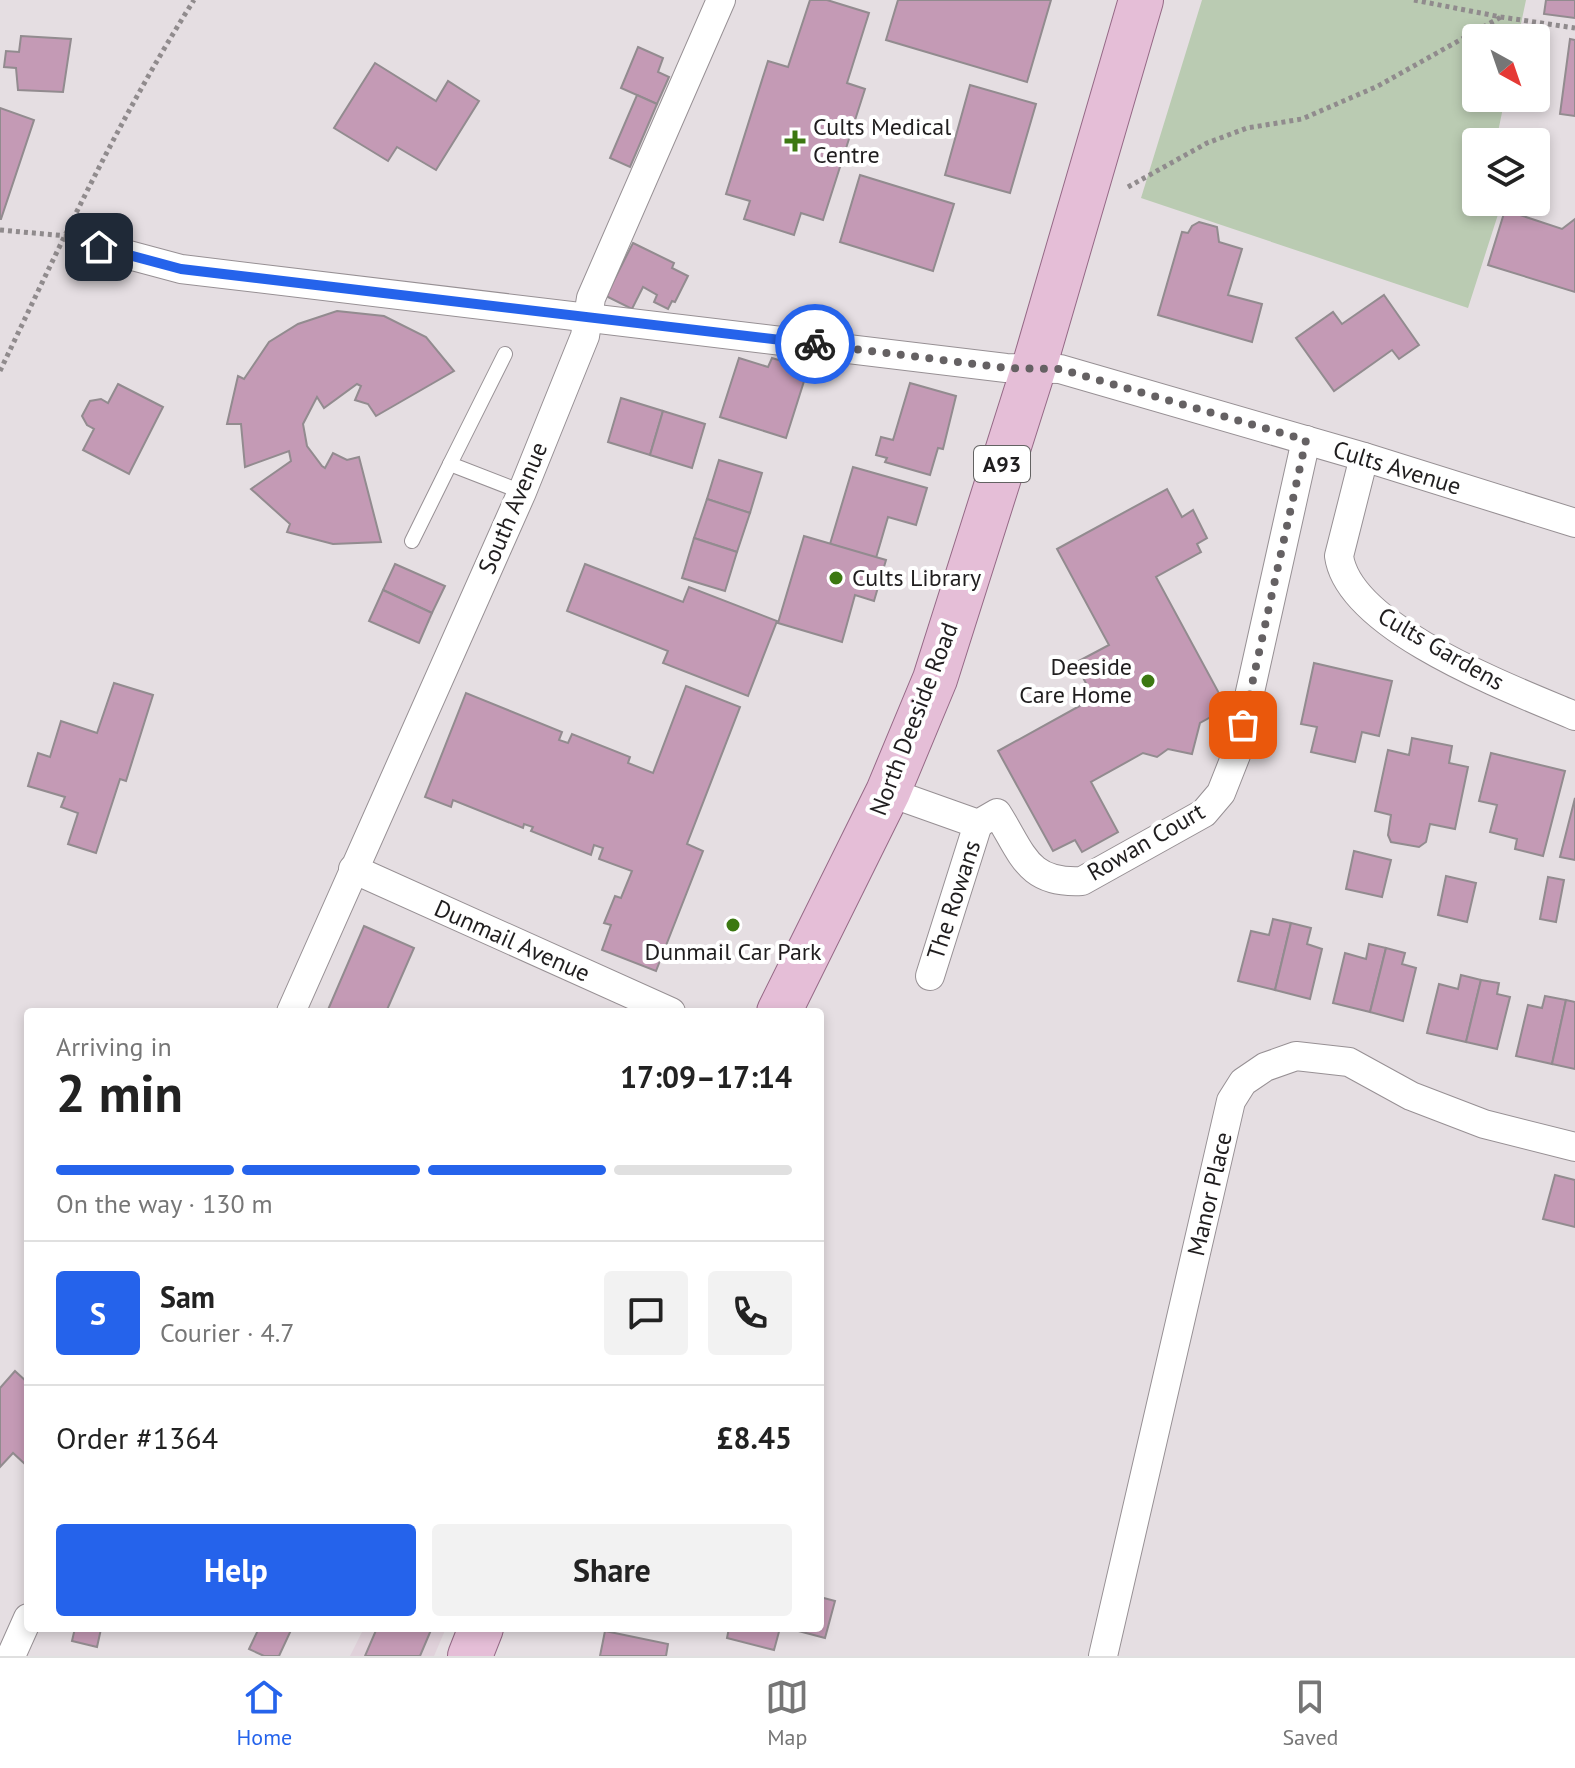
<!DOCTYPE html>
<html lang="en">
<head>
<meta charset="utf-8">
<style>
  :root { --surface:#fff; --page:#f2f2f2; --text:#222; --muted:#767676; --line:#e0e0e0; --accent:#2563eb }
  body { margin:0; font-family:"PT Sans",sans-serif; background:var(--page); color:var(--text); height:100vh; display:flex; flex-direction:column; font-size:30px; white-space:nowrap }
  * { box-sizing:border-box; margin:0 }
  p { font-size:26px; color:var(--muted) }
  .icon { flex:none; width:44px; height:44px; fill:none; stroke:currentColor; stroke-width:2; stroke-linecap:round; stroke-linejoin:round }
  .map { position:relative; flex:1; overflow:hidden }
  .side { position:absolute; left:24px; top:1008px; width:800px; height:624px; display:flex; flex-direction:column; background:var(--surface); border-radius:8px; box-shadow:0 4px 12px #0003 }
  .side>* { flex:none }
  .needle { width:52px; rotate:140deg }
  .buttons { position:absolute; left:1462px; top:24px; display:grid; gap:16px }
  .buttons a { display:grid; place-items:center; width:88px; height:88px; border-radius:8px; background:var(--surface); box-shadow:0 4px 12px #0003; font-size:40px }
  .pin { position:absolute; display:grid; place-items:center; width:68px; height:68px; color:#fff; margin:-34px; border-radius:16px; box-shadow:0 4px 12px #0006 }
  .courier { position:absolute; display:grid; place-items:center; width:80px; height:80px; margin:-40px; border:6px solid #2563eb; border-radius:50%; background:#fff; color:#222; box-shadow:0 2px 10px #0007 }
  .overview em { font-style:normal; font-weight:700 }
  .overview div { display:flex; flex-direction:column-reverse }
  .overview { display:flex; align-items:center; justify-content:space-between; height:136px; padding:0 32px }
  h1 { font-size:52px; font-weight:700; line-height:60px }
  .bar { display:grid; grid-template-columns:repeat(4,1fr); gap:12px 8px; align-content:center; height:96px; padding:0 32px }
  .bar i { height:10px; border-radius:6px; background:var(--line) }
  .bar .on { background:var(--accent) }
  .bar p { grid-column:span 4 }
  .line { display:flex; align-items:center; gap:20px; padding:0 32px; border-top:2px solid var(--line) }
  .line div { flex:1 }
  .round { display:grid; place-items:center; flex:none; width:84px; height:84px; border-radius:8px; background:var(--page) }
  .primary-button { display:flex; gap:16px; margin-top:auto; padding:16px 32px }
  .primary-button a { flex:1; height:92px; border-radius:8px; background:var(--accent); color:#fff; font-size:32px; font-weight:700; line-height:92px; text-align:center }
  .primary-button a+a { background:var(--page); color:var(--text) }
  .tabs { display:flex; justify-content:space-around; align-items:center; height:112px; border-top:2px solid var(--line); background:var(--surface); font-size:22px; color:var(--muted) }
  .tabs a { display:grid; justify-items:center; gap:4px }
  .tabs .on { color:var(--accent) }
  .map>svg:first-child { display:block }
  .built { fill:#e0d1da }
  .green { fill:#bacbb2 }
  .building { fill:#c49ab5; stroke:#928b8f; stroke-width:2 }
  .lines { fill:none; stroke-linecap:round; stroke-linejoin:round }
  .service-casing { stroke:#979094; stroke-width:16 }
  .minor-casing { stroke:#979094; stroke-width:30 }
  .primary-casing { stroke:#956986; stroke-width:46 }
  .path { stroke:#908b8d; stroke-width:5; stroke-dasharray:4 4; stroke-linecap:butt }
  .service { stroke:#fff; stroke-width:14 }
  .minor { stroke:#fff; stroke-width:28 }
  .primary { stroke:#e5bed7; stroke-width:44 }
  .done { stroke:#656163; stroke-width:8; stroke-dasharray:0 14.4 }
  .route { stroke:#2563eb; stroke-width:10 }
  .poi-dot { fill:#3c7811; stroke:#fff; stroke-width:3 }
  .labels { text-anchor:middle; stroke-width:8; stroke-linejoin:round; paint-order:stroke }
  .shield { fill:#fff; stroke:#636262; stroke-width:2 }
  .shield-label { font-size:22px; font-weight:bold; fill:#201e1f }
  .poi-label { font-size:24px; fill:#201e1f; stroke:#fff; text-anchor:start }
  .street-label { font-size:24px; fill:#201e1f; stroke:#fff }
</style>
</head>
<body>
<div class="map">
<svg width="1575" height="1656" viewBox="0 0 1575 1656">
  <rect width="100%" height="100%" fill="#e5dee2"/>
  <polygon class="built" points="364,1628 446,1628 434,1656 350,1656"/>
  <polygon class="green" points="1202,0 1526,0 1518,38 1476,38 1476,98 1505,98 1498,132 1523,138 1522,142 1476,142 1476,202 1502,202 1468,308 1141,198"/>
  <g class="building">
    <polygon points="810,0 827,0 869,13 847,83 865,89 823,220 801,213 794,235 744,219 750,201 726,194 768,61 788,67"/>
    <polygon points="898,0 1051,0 1027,82 886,40"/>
    <polygon points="1546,0 1575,0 1575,18 1544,14"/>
    <polygon points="21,36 71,39 63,92 18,90 16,68 4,67 6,51 19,52"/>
    <polygon points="1570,39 1575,40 1575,116 1560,114"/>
    <polygon points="638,47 663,58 658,72 669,77 657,104 621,88"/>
    <polygon points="375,63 436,101 448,81 479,101 436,170 397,147 388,161 334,128"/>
    <polygon points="970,85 1036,104 1010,193 945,175"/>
    <polygon points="637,95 657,104 630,167 610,158"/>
    <polygon points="0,108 34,120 1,219 0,219"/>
    <polygon points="860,175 954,204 933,271 840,242"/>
    <polygon points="1505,210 1562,229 1575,219 1575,292 1488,265"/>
    <polygon points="1199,222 1217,227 1219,242 1242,249 1228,295 1262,304 1252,342 1158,315 1182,232 1188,233 1192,226"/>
    <polygon points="633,243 674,263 672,268 688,276 675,302 672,301 668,309 654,302 657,295 643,287 632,309 606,296"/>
    <polygon points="1384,295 1419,345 1399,359 1392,350 1334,391 1296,338 1333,312 1342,324"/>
    <polygon points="337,311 384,316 426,337 454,371 376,416 368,404 355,400 361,386 357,384 324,408 317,397 303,424 307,446 322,466 325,468 333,453 347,460 359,457 381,542 333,544 287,532 290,524 251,489 291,461 289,451 245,467 241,424 227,424 238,376 244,379 269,342 298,324"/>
    <polygon points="739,358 768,367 772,358 798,366 795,374 805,378 786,438 720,417"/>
    <polygon points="910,383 956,396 943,449 938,448 930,475 885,462 887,458 876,455 881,437 893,440"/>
    <polygon points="118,384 163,407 129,474 83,450 94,429 87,425 82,416 90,401 101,399 108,403"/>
    <polygon points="621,398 663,411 650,455 608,442"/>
    <polygon points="663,411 705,424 692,468 650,455"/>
    <polygon points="719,460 762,473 750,513 707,499"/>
    <polygon points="853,467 927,488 916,525 888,517 876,558 830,544"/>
    <polygon points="1167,489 1182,517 1193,510 1207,538 1197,544 1201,552 1156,577 1227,708 1200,723 1192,754 1168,749 1157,757 1143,753 1091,782 1118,832 1082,852 1075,840 1053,851 998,751 1094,698 1075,663 1109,645 1057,549"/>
    <polygon points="707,499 750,513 737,552 694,538"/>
    <polygon points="804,536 886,560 874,601 855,595 842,642 778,623"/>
    <polygon points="694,538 737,552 725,591 682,578"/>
    <polygon points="395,564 445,586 432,613 383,590"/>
    <polygon points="585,564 683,602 689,587 777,621 748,696 663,663 668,651 567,611"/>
    <polygon points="383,590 432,613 419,643 369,621"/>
    <polygon points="1314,663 1392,681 1379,736 1362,732 1355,762 1311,752 1317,727 1301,724"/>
    <polygon points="114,683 153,695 126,781 120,779 96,853 68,844 78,813 61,807 65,797 28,786 38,753 50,757 61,721 97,733"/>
    <polygon points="686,686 740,707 687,844 703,851 656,971 602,950 611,925 604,923 615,896 621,898 632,871 599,859 603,848 594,845 591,855 531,831 533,827 524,824 523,828 453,800 451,807 425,797 466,693 562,732 559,740 568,743 572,734 630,757 628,763 653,773"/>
    <polygon points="1412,738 1452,746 1449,763 1468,767 1455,829 1430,824 1426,842 1419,847 1391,842 1388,835 1391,815 1375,811 1388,750 1409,755"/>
    <polygon points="1491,753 1565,771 1543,856 1515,849 1517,839 1490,832 1497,805 1479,801"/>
    <polygon points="1575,798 1575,860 1560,857"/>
    <polygon points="1354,851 1391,860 1382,897 1346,889"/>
    <polygon points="1446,876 1476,883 1467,922 1438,915"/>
    <polygon points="1548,877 1564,880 1556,922 1540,919"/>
    <polygon points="1273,919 1291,923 1275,990 1238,981 1251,931 1269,935"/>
    <polygon points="1291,923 1311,928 1307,944 1322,949 1310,999 1275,990"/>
    <polygon points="364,926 414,948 386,1012 327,1012"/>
    <polygon points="1369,944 1386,948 1370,1012 1333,1003 1345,953 1366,959"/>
    <polygon points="1386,948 1405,953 1402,964 1416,968 1403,1021 1370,1012"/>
    <polygon points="1461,975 1481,980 1466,1042 1427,1033 1439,984 1458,989"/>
    <polygon points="1481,980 1499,983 1497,994 1510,997 1497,1049 1466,1042"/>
    <polygon points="1545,996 1566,1000 1552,1064 1516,1056 1528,1005 1542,1008"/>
    <polygon points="1566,1000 1575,1002 1575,1069 1552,1064"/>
    <polygon points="1555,1175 1575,1180 1575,1227 1543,1219"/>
    <polygon points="15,1371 28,1383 28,1461 25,1464 13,1453 0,1467 0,1388"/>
    <polygon points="820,1597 835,1601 825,1638 787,1628 820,1628"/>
    <polygon points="75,1628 101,1629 97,1647 72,1641"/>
    <polygon points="259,1628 292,1628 279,1656 264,1656 249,1649"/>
    <polygon points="377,1628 425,1628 431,1630 420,1656 365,1656"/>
    <polygon points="729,1628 780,1628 774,1650 727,1638"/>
    <polygon points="605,1631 668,1644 666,1656 600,1656"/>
  </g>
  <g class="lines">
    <g class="service-casing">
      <g id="service">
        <polyline points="505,354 450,464 522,492"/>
        <polyline points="412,541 450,464"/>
      </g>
    </g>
    <g class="minor-casing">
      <g id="minor">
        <polyline points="99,247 181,269 1006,368 1060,369 1364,457 1575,523"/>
        <path d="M1364,457l-25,99c10,73 175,134 236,160"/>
        <path d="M888,792l90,32 19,-11c26,41 30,71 85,68l122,-68 17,-20 15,-38 70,-315"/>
        <polyline points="353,869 671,1012"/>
        <polyline points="930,976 978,824"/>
        <polyline points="291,1012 522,492 585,336 591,298 721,0"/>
        <polyline points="11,1656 28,1618"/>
        <polyline points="1103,1656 1231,1101 1243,1082 1265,1067 1296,1056 1349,1062 1411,1096 1484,1124 1575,1147"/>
      </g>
    </g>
    <g class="primary-casing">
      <g id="primary">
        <polyline points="779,1012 888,792 935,679 1034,367 1141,0"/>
        <polyline points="470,1656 481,1628"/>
      </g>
    </g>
    <g class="path">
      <polyline points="1414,0 1501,17 1575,28"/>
      <polyline points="1128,187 1207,143 1247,128 1302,119 1378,86 1501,17"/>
      <polyline points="0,230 67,236"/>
      <path d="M0,371c60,-126 119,-253 194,-371"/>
    </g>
    <use href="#service" class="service"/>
    <use href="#minor" class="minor"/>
    <use href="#primary" class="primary"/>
  </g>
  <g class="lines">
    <polyline class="done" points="815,344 1006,368 1060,369 1306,440 1243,725"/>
    <polyline class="route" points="99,247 181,269 815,344"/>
  </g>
  <g class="poi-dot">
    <path d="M791 129h8v8h8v8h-8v8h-8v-8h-8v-8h8z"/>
    <circle cx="836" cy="578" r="8"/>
    <circle cx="1148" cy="681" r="8"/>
    <circle cx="733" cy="925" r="8"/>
  </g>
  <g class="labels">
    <rect class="shield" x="974" y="446" width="56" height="36" rx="6"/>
    <g class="shield-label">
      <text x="1002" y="472">A93</text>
    </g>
    <g class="poi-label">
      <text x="813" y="135">Cults Medical<tspan x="813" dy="28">Centre</tspan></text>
      <text x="852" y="586">Cults Library</text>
      <text x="1132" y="675" text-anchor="end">Deeside<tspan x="1132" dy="28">Care Home</tspan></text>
      <text x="733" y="960" text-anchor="middle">Dunmail Car Park</text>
    </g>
    <g class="street-label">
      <text transform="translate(1397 468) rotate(17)" y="8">Cults Avenue</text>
      <text transform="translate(513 508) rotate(-67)" y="8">South Avenue</text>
      <text transform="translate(1441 649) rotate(30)" y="8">Cults Gardens</text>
      <text transform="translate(914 719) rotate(-69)" y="8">North Deeside Road</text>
      <text transform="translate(1146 842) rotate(-30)" y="8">Rowan Court</text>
      <text transform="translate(954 900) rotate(-72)" y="8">The Rowans</text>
      <text transform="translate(512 941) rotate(24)" y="8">Dunmail Avenue</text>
      <text transform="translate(1210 1194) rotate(-77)" y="8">Manor Place</text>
    </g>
  </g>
</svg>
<div class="buttons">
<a><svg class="needle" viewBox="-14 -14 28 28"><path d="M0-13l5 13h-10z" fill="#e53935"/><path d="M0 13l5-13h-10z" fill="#767676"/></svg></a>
<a><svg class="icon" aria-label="layers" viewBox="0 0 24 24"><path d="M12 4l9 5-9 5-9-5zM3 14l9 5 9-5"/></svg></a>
</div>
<div class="pin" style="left:1243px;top:725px;background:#ea580c"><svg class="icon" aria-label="bag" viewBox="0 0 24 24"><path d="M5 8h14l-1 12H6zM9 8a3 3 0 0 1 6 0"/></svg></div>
<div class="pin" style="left:99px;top:247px;background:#1f2937"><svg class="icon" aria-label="home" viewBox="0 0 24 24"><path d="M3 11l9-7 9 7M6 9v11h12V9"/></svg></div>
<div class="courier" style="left:815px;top:344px"><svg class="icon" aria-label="bike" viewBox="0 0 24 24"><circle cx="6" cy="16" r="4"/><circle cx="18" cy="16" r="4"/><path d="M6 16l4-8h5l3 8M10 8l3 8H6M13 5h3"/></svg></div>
<section class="side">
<div class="overview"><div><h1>2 min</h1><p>Arriving in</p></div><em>17:09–17:14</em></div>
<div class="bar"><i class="on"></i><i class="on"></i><i class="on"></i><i></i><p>On the way · 130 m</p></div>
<div class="line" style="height:144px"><b class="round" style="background:var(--accent);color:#fff">S</b><div><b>Sam</b><p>Courier · 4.7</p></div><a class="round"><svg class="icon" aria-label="chat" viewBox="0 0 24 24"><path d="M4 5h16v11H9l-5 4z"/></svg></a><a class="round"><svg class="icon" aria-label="phone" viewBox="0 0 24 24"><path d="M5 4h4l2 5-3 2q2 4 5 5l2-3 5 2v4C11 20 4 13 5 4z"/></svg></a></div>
<div class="line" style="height:104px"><div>Order #1364</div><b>£8.45</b></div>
<div class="primary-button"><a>Help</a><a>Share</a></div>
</section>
</div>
<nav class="tabs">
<a class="on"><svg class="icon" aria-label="home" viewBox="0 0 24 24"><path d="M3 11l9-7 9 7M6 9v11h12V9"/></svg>Home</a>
<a><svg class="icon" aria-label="map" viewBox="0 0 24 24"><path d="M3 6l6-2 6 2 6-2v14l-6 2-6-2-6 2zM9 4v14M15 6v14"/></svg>Map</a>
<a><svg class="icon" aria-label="saved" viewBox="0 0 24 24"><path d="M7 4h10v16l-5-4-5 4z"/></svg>Saved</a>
</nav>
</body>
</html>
